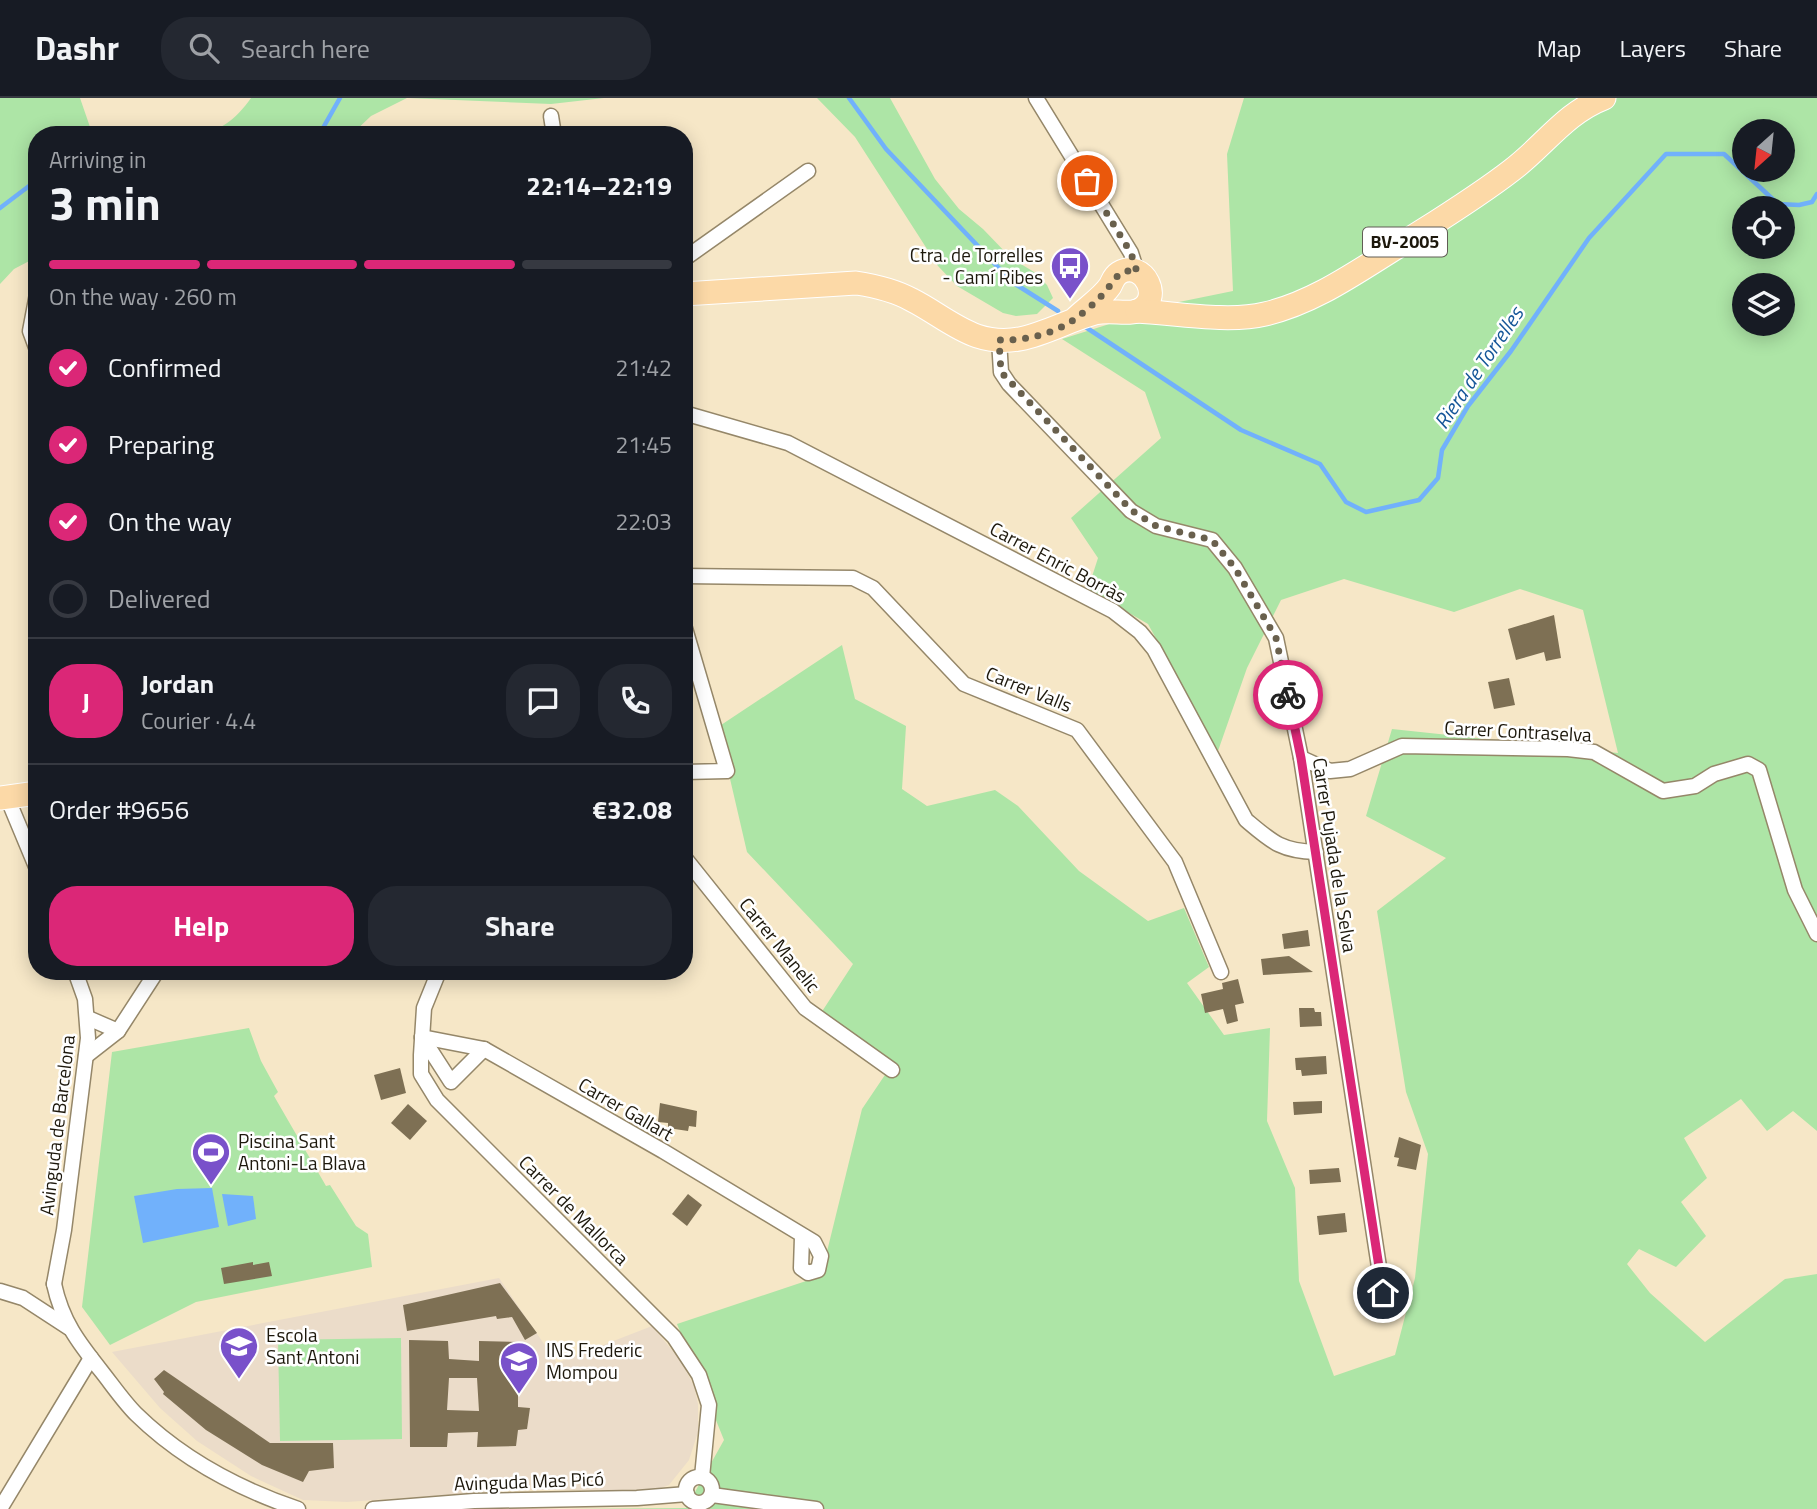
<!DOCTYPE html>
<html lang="en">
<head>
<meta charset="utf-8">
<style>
  :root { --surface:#171b24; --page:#242831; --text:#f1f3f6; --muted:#9ea1a6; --line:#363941; --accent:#db2777 }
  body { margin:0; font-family:"Titillium Web",sans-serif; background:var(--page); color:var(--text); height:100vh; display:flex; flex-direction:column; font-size:26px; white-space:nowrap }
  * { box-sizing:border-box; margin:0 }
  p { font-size:23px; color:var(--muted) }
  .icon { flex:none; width:38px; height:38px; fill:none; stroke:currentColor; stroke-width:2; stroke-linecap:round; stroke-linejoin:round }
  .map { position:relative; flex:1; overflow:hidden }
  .sheet { position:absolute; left:28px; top:28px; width:665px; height:854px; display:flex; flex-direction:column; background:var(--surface); border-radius:28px; box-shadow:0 4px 18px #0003 }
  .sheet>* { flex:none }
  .needle { width:46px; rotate:207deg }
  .controls { position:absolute; left:1732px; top:21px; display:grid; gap:14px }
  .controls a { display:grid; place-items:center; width:63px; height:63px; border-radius:50%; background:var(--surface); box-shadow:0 4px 18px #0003; font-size:35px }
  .pin { position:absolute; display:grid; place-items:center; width:60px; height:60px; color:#fff; margin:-30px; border:4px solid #fff; border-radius:50%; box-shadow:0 2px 7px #0007 }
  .courier { position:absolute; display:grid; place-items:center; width:70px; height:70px; margin:-35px; border:5px solid #db2777; border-radius:50%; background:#fff; color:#222; box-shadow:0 2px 9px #0007 }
  .summary em { font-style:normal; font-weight:700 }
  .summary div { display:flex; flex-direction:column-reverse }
  .summary { display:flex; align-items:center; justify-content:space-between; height:119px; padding:0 21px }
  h1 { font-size:46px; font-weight:700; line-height:52px }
  .bar { display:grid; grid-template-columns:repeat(4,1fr); gap:10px 7px; align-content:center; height:84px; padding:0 21px }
  .bar i { height:9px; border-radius:5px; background:var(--line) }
  .bar .current { background:var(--accent) }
  .bar p { grid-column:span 4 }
  .line { display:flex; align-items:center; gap:18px; padding:0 21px; border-top:2px solid var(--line) }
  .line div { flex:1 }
  .round { display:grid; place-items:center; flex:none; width:74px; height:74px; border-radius:28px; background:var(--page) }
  ol { padding:0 21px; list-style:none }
  li { display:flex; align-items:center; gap:21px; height:77px }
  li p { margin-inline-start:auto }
  li .icon { padding:7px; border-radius:50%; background:var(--accent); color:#fff; stroke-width:4 }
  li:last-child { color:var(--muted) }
  li i { width:38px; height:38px; border:4px solid var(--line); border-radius:50% }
  .button { display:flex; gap:14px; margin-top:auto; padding:14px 21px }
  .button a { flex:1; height:80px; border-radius:28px; background:var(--accent); color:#fff; font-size:28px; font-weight:700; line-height:80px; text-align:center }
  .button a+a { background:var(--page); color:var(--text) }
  header { display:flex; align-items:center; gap:42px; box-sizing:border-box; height:98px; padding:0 35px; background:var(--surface); border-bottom:2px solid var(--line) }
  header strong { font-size:33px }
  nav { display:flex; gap:38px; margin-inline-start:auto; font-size:24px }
  .search { width:490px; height:63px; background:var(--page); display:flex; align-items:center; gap:18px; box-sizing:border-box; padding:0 24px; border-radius:28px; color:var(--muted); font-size:26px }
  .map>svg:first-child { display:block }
  .education { fill:#ebdcc9 }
  .green { fill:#ade5a6; fill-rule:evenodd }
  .water { fill:#71b1fb }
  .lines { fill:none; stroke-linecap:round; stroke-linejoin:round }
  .stream { stroke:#71b1fb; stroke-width:4.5 }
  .building { fill:#7e7054; fill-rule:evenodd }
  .minor-casing { stroke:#958769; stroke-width:17 }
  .primary-casing { stroke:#fff; stroke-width:25 }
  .minor { stroke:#fff; stroke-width:14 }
  .primary { stroke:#fcd9a7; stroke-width:23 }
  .done { stroke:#69604d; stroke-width:7; stroke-dasharray:0 12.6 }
  .route { stroke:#db2777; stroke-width:9 }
  .labels { text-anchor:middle; stroke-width:5; stroke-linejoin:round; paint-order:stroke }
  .shield { fill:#fff; stroke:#615d55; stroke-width:2 }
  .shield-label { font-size:18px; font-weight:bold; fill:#1d180c }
  .poi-label { font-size:19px; fill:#1d180c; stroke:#fff; text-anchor:start }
  .street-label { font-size:19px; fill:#1d180c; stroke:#fff }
  .water-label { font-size:21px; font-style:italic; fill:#155698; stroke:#fff }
</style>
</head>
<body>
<header>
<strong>Dashr</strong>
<div class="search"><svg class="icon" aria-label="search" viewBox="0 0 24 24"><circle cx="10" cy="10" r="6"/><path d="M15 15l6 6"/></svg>Search here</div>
<nav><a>Map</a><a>Layers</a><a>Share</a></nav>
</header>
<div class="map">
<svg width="1817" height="1411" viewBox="0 0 1817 1411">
  <rect width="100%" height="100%" fill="#f6e7c7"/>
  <polygon class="education" points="499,1180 557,1265 652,1228 681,1263 694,1288 698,1306 698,1334 689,1362 669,1387 655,1392 512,1392 347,1404 303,1402 251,1378 197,1343 160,1310 112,1254"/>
  <g class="green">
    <polygon points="0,0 80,0 90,29 99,37 37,37 37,159 14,171 0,186"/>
    <path d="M251,0h353l-53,6 -144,-6 -36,18 -20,19h-197c11,-4 21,-2 33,-1 28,2 48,-13 64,-36z"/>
    <polygon points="817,0 890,0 935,81 959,111 983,131 1011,160 1034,174 1047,187 1053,200 1037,216 1016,218 1003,215 957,188 938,168 855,39"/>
    <path d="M1244,0h573v1033l-24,-20 -26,20 -26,-32 -57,39 23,40 -26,24 25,34 -30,31 -37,-18 -12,15 23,29 55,49 80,-63 32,-5v235h-1249l118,-1 38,-68 -47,-116 144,-48 41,-167 29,-43 -70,-53 32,-49 -106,-112 -29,-125 124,-82 13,54 51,27 -4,63 25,17 68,-16 23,16 61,65 69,50 36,-13 25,59 -22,16 37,52 46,-7 -3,93 28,67 4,93 35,95 61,-21 20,-77 13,-124 -22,-62 -29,-181 69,-53 -80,-42 26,-87 226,24 -35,-143 -63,-21 -66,23 -110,-33 -63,21 -34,68 -29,83 -70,-127 -60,-35 10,-31 -27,-40 90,-80 -16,-46 -83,-53 117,-37 54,-11 -6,-137zM1745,33h38v39h-38zM1745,110h38v39h-38zM1745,187h38v39h-38z"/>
    <polygon points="249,930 261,963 278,994 274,998 326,1088 330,1087 356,1128 368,1136 372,1169 196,1204 110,1247 82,1209 112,954"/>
    <polygon points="401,1240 402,1341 280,1343 278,1242"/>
  </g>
  <g class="water">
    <polygon points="212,1090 219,1129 143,1145 134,1098 177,1091"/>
    <polygon points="222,1096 253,1098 256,1121 228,1128"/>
  </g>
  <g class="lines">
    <g class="stream">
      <polyline points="849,0 886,51 1012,184 1058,213"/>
      <polyline points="319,37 340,0"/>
      <polyline points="0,110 37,82"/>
      <polyline points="1084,228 1241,332 1320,366 1346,404 1366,414 1419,402 1438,380 1442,352 1468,308 1511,253 1589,140 1666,56 1724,56 1778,106 1799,107 1812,104 1817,96"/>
    </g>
  </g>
  <g class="building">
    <polygon points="1554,517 1561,560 1546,563 1544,554 1516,562 1508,531"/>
    <polygon points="1509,580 1515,607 1494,611 1488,584"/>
    <polygon points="1308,832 1310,848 1284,851 1282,836"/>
    <polygon points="1289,858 1313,874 1263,877 1261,861"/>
    <polygon points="1238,881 1244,905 1235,907 1238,923 1227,926 1223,911 1205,915 1201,896 1223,891 1222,885"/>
    <polygon points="1299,910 1314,910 1315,914 1321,914 1322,928 1300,929"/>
    <polygon points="1326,958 1327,976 1302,978 1301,972 1296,972 1295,960"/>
    <polygon points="400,970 406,995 381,1002 374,977"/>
    <polygon points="1322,1003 1322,1015 1294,1017 1293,1004"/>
    <polygon points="660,1005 697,1013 696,1029 689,1028 688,1033 668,1030 668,1025 658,1024"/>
    <polygon points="408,1006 427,1023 410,1042 391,1025"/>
    <polygon points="1399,1039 1421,1047 1416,1072 1397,1068 1399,1060 1394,1059"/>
    <polygon points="1339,1070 1341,1084 1310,1086 1309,1072"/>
    <polygon points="688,1096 702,1107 687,1128 672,1116"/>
    <polygon points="1345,1115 1347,1134 1319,1137 1317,1118"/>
    <polygon points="253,1164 253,1167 269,1164 272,1178 224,1186 221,1170"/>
    <polygon points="500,1185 537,1235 525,1242 512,1219 497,1221 496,1218 407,1233 403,1207"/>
    <path d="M409,1242l39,1 1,18 30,2v-20l39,1v65l12,1 -3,21 -9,1 -2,16 -39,1 1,-15 -30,1 -1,14h-37zM449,1280h28l2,33 -32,-1z"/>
    <polygon points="164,1272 270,1345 333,1345 334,1370 309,1373 303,1384 262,1367 206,1332 163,1296 164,1294 154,1281"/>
  </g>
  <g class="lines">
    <g class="minor-casing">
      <g id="minor">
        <polyline points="1036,0 1131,155 1137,174"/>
        <polyline points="551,18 554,37"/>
        <polyline points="684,161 808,73"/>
        <polyline points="37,196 30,233 37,252"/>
        <polyline points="999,242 1001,274 1009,286 1131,413 1156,428 1212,442 1235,470 1276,540 1301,660 1383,1195"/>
        <path d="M684,315l104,30 325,168 27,21 14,17 92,171c26,22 35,31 70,32"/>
        <polyline points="684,478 853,480 873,490 964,586 1077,632 1175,764 1221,874"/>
        <polyline points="684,527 727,673 684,674"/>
        <polyline points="1301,660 1330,673 1350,671 1402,648 1568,651 1594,654 1663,693 1695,688 1714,676 1748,666 1759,672 1795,792 1817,836"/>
        <polyline points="7,699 37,771"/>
        <polyline points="684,759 805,910 892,972"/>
        <polyline points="439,873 424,910 421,957 421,976 437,1002 674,1239 699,1277 709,1307 702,1379"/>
        <polyline points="88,920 118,933"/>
        <polyline points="422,939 484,951 663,1053 814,1144 821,1158 818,1172 808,1175 801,1170 802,1139"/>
        <polyline points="422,939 451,984 484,951"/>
        <polyline points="86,958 118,933 157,873"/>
        <path d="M54,1186c8,37 24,58 48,88 11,14 22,30 34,42 45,44 103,75 162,95"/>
        <polyline points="54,1186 64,1132 88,940 85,901 75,873"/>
        <polyline points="0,1193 23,1200 69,1230"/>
        <circle cx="699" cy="1392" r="13"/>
        <polyline points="712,1397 816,1411"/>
        <polyline points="0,1411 91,1260"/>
        <polyline points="373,1411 474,1403 637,1400 687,1396"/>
      </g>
    </g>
    <g class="primary-casing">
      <g id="primary">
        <path d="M684,196l172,-11c20,3 38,7 56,17 22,11 42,28 65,36 45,15 77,-12 118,-23 15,-4 31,2 42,-2 28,-10 7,-53 -18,-38 -6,4 -6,8 -9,13 -8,12 -25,23 -35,33"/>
        <path d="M1137,213c38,2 91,12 128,3 48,-11 90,-41 132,-67 39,-25 79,-49 115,-77 32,-24 53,-57 92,-72"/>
        <polyline points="0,700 37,695"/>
      </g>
    </g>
    <use href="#minor" class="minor"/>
    <use href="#primary" class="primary"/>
  </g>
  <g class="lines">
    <path class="done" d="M1087,83l44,72 6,19c-17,-4 -20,5 -29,16 -8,11 -21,22 -32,30 -21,16 -51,23 -77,22l2,32 130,138 25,16 56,14 23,28 41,70 12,57"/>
    <polyline class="route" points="1288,597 1301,660 1383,1195"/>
  </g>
  <defs>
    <g id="bus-pin" transform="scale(2.0125)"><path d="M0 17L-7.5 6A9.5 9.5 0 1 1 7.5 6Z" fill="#7951ca" stroke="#fff"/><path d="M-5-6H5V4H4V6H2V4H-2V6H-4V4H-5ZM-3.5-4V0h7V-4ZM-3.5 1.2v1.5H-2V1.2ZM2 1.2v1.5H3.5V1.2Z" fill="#fff"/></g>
    <g id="stadium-pin" transform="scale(2.0125)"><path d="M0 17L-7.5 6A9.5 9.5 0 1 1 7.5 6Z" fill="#7951ca" stroke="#fff"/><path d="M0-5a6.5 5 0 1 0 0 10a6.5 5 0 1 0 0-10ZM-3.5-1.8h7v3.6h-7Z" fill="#fff"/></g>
    <g id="school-pin" transform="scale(2.0125)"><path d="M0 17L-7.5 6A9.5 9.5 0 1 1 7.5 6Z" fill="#7951ca" stroke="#fff"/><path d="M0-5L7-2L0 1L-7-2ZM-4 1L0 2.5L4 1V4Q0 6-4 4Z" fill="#fff"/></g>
  </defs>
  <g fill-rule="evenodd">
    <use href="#bus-pin" x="1070" y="168"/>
    <use href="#stadium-pin" x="211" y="1054"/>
    <use href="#school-pin" x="239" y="1248"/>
    <use href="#school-pin" x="519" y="1263"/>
  </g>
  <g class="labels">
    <rect class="shield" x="1363" y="129.5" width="84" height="29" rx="5"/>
    <g class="shield-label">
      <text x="1405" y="150">BV-2005</text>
    </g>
    <g class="poi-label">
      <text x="1043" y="164" text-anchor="end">Ctra. de Torrelles<tspan x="1043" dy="22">- Camí Ribes</tspan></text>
      <text x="238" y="1050">Piscina Sant<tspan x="238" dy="22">Antoni-La Blava</tspan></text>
      <text x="266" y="1244">Escola<tspan x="266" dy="22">Sant Antoni</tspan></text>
      <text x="546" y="1259">INS Frederic<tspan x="546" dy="22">Mompou</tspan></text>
    </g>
    <g class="street-label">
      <text transform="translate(1058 464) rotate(28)" y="7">Carrer Enric Borràs</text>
      <text transform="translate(1029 591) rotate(22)" y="7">Carrer Valls</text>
      <text transform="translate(1518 633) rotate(3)" y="7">Carrer Contraselva</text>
      <text transform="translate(1335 757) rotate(81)" y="7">Carrer Pujada de la Selva</text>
      <text transform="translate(780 847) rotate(51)" y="7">Carrer Manelic</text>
      <text transform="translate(626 1011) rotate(30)" y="7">Carrer Gallart</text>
      <text transform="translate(57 1027) rotate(-83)" y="7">Avinguda de Barcelona</text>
      <text transform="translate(574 1112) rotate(45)" y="7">Carrer de Mallorca</text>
      <text transform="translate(529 1383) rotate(-2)" y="7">Avinguda Mas Picó</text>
    </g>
    <g class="water-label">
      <text transform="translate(1479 270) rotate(-56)" y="7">Riera de Torrelles</text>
    </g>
  </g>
</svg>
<div class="controls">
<a><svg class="needle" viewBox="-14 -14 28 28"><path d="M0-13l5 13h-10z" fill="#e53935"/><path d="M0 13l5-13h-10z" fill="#9ea1a6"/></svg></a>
<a><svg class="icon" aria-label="locate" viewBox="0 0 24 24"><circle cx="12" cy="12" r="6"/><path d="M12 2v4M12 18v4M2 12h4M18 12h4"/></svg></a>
<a><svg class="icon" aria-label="layers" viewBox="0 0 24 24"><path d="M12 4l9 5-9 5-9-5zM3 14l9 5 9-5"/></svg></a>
</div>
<div class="pin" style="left:1087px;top:83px;background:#ea580c"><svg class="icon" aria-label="bag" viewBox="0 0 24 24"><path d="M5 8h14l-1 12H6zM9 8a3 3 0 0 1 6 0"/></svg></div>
<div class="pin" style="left:1383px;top:1195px;background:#1f2937"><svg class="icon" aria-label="home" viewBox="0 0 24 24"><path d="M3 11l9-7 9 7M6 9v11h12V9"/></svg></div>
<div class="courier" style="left:1288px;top:597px"><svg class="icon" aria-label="bike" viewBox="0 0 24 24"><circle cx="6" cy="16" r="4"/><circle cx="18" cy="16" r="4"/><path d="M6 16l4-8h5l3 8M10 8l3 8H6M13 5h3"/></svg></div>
<section class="sheet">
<div class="summary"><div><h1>3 min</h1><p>Arriving in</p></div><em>22:14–22:19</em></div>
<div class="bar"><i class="current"></i><i class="current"></i><i class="current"></i><i></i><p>On the way · 260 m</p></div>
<ol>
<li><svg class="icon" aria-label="check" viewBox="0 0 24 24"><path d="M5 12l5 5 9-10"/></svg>Confirmed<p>21:42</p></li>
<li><svg class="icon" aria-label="check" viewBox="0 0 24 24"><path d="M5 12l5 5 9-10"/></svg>Preparing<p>21:45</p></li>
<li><svg class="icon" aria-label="check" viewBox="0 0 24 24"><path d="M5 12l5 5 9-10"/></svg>On the way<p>22:03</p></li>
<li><i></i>Delivered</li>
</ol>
<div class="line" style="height:126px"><b class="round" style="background:var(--accent);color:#fff">J</b><div><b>Jordan</b><p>Courier · 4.4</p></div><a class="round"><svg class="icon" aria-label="chat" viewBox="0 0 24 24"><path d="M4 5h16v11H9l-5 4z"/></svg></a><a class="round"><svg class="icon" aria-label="phone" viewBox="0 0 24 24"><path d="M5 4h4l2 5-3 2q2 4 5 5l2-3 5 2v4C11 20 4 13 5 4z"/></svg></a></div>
<div class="line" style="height:91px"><div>Order #9656</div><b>€32.08</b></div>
<div class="button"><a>Help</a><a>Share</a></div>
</section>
</div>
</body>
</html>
